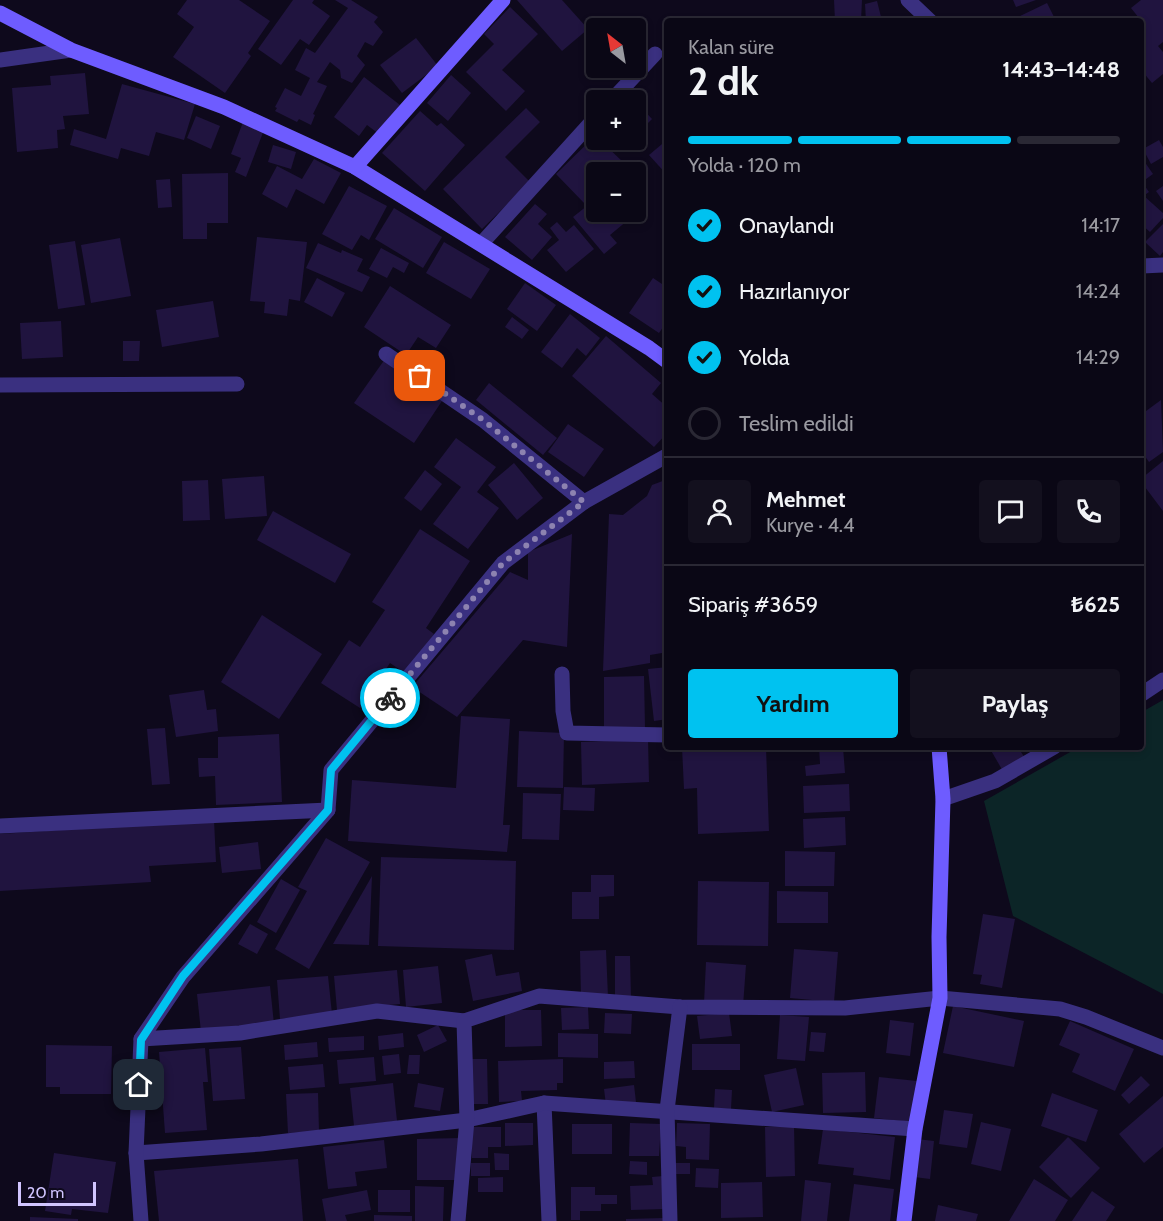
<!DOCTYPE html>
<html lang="tr">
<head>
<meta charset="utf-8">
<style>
  :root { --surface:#0a0715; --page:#13101e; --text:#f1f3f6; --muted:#9999a0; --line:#2a2834; --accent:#00c2f0 }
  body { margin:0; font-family:Cabin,sans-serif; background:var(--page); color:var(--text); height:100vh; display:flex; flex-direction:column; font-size:22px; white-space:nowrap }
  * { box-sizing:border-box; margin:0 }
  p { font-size:20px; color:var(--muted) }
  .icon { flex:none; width:33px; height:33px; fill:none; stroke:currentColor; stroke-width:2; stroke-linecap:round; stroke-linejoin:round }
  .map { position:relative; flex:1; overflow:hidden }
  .drawer { position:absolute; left:664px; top:18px; width:480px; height:732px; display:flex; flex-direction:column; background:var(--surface); border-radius:6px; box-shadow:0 3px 9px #0003,0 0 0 2px var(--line) }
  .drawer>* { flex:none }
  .needle { width:39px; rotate:329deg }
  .buttons { position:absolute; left:586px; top:18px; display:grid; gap:12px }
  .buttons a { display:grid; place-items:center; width:60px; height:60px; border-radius:6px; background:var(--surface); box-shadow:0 3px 9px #0003,0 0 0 2px var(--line); font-size:30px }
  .scale { position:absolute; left:18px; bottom:15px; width:78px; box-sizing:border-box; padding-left:6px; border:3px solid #d1c5ff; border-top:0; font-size:16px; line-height:21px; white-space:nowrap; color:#d1c5ff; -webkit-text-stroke:4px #0e091c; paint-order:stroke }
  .pin { position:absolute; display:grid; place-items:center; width:51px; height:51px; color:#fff; margin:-26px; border-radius:12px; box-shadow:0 3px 9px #0006 }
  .courier { position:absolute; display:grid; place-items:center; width:60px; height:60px; margin:-30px; border:4px solid #00c2f0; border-radius:50%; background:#fff; color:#222; box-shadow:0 2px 8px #0007 }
  .head em { font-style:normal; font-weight:700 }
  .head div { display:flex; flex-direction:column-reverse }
  .head { display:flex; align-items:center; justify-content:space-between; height:102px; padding:0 24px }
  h1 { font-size:39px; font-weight:700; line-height:45px }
  .bar { display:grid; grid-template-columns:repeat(4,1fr); gap:9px 6px; align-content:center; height:72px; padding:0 24px }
  .bar i { height:8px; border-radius:4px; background:var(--line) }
  .bar .current { background:var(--accent) }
  .bar p { grid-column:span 4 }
  .line { display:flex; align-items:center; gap:15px; padding:0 24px; border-top:2px solid var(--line) }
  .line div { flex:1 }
  .round { display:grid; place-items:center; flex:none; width:63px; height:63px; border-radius:6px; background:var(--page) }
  ol { padding:0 24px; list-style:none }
  li { display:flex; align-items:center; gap:18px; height:66px }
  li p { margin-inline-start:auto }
  li .icon { padding:6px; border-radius:50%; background:var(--accent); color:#111; stroke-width:4 }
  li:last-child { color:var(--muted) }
  li i { width:33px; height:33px; border:3px solid var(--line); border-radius:50% }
  .button { display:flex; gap:12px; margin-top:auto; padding:12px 24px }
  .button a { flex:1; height:69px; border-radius:6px; background:var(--accent); color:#111; font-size:24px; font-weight:700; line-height:69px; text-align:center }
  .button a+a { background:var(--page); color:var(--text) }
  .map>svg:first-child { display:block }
  .green { fill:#0c2527 }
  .building { fill:#20143f }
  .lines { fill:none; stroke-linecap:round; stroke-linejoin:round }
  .lane { stroke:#3a3080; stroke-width:15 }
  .street { stroke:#3a3080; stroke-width:15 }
  .secondary { stroke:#6e5cff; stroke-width:15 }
  .done { stroke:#8d83b0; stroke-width:6; stroke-dasharray:0 10.8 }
  .route { stroke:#00c2f0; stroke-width:8 }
</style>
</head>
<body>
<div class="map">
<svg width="1163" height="1221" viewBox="0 0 1163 1221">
  <rect width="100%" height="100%" fill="#0e091c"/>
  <polygon class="green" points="1163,700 1163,994 1013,916 984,801 1079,747 1142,747 1142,712"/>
  <g class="building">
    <polygon points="187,0 239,0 270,21 248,53 251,56 225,93 173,57 194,27 177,14"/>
    <polygon points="293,0 314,0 312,3 330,16 309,45 300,39 281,65 258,49"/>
    <polygon points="335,0 351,0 378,17 374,22 383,32 373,46 365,42 357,56 365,65 352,83 341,78 340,70 330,62 317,82 327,86 313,114 315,115 311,125 299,119 297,122 275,111 277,108 275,107 285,88 301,96 310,78 295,70 306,48 315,53 348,8"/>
    <polygon points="517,0 562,0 588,29 562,51"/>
    <polygon points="834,0 862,0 861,21 835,21"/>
    <polygon points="1013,0 1036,0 1016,7"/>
    <polygon points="1141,0 1163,0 1163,42 1158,46 1163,52 1163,74 1152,83 1143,72 1142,74 1142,21 1135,21 1139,18 1131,8"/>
    <polygon points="877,1 882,21 866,21 865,4"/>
    <polygon points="1047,3 1056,21 1015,21 1014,19"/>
    <polygon points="510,7 538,34 502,70 525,91 506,111 466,72 494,44 484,34"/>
    <polygon points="416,38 438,66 402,93 380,65"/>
    <polygon points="85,73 89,114 63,116 65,129 57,130 58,148 17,152 12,88 51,85 50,76"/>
    <polygon points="451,75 471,93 448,121 427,103"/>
    <polygon points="364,77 400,105 379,134 367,125 359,136 334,117"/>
    <polygon points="122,84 195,104 184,140 156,132 149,156 121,148 118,159 70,145 74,129 106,139"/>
    <polygon points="628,94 634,100 621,100"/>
    <polygon points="636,102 652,119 636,135"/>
    <polygon points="526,108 540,122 505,157 530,182 482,229 443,189"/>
    <polygon points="420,111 437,126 441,123 465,145 425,191 382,153"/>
    <polygon points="196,116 220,126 211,149 187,138"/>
    <polygon points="243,122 264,130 246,177 235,172 241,158 231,154"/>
    <polygon points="596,135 597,140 600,140 625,164 617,172 597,172 597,192 585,204 556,174"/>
    <polygon points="668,139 668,176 649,155"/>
    <polygon points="614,140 632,140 622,148"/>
    <polygon points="1159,140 1163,147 1163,157 1151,164 1143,149"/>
    <polygon points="273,145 296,152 291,169 268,162"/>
    <polygon points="1142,158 1153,174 1142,182 1149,192 1142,197"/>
    <polygon points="314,159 341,173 324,204 296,189 287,208 262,194 277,166 302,179"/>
    <polygon points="228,173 228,223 207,223 207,239 183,239 182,174"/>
    <polygon points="170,179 172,207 158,208 156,180"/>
    <polygon points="349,186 387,206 369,240 361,235 352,250 322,234"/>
    <polygon points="1163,186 1163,201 1156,191"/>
    <polygon points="1144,196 1163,213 1163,218 1150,232 1142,225 1142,199"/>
    <polygon points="597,198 597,212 632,212 634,215 610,235 617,243 604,254 573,217"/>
    <polygon points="535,204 547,214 538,224 552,237 532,260 505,237"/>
    <polygon points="394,208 442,237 423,268 375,239"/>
    <polygon points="557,222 566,232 574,225 594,249 566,272 547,250 559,240 550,228"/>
    <polygon points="1163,224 1163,252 1160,256 1145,242"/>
    <polygon points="257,237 307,242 300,301 289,299 287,316 264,313 265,302 250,301"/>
    <polygon points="120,238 131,296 91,303 81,245"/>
    <polygon points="75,241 85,305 58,309 49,245"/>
    <polygon points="444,242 490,269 471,299 426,273"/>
    <polygon points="318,243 341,253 342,250 363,259 357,271 370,277 362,292 306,268"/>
    <polygon points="381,248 409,263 404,273 393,267 387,278 369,269"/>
    <polygon points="317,278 345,293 332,317 304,302"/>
    <polygon points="653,278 668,288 668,320 659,333 629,313"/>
    <polygon points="525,283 556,305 537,331 507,309"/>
    <polygon points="390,286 451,325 436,348 418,337 406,355 364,327"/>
    <polygon points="213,301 219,337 162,347 156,310"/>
    <polygon points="570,314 600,338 586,356 577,348 562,368 541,352"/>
    <polygon points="512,317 529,330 522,339 505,327"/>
    <polygon points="61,321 63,357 22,359 20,323"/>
    <polygon points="606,336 661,383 652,394 668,408 668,432 654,447 572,376"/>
    <polygon points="123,341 140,341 139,361 123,361"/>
    <polygon points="385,359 444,398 414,443 354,403"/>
    <polygon points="489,383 557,438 543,455 476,400"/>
    <polygon points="1161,400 1163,452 1149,462 1142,452 1142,414"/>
    <polygon points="568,424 604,449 584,477 548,452"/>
    <polygon points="456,438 496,467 477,492 499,508 468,549 433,524 461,487 434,467"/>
    <polygon points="1163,461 1163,511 1142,483 1142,478"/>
    <polygon points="514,463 543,498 517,520 488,485"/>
    <polygon points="425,470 442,484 421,511 404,498"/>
    <polygon points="264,476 267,516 225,519 222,479"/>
    <polygon points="668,479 668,652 650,655 650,663 603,671 609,514 623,515 647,496 652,485"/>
    <polygon points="208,480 210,520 183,521 182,481"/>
    <polygon points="273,511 351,554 335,583 257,540"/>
    <polygon points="420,529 470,561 426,628 434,634 408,675 390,663 360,708 321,683 349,640 360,647 385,610 372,602"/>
    <polygon points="572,534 567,647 523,640 457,717 412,687 510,572 528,580 528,552"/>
    <polygon points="262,615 322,654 279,719 221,682"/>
    <polygon points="668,667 668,719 654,721 648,669"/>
    <polygon points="644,676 645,728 604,729 604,677"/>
    <polygon points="204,690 207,710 216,709 218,731 176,737 169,695"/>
    <polygon points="461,716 510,719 503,825 510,825 507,852 348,841 352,780 456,788"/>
    <polygon points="165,728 170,784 152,785 147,729"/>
    <polygon points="519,731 564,733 563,788 517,787"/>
    <polygon points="279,734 282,802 216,805 215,776 199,777 198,758 218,758 218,737"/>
    <polygon points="648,739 649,782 582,785 581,742"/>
    <polygon points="682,747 766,747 769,831 698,834 697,788 684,789"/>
    <polygon points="819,747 843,747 845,773 806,776 805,766 820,764"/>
    <polygon points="989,747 1018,747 1026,760 1004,773"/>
    <polygon points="849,784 850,811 804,813 803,786"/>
    <polygon points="564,787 595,788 594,811 563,810"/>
    <polygon points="523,793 561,794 559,840 522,839"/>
    <polygon points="845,817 846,845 804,848 803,819"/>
    <polygon points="214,820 216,862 149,866 151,882 0,891 0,834"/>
    <polygon points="326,838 370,862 309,969 275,949 307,891 298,887"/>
    <polygon points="258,842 261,869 222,873 219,847"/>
    <polygon points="785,851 835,852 834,886 785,886"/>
    <polygon points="381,857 516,861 514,950 378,946"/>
    <polygon points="591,875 614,875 614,896 599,897 599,919 572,919 572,892 591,892"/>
    <polygon points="372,876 369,945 333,944"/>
    <polygon points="281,879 300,890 276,933 257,922"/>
    <polygon points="698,881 769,882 768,946 697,945"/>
    <polygon points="777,891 828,892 828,923 777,923"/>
    <polygon points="983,914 1015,919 1002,988 980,984 982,975 973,974"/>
    <polygon points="250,924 268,934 257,954 238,944"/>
    <polygon points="794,949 838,952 834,1002 790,998"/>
    <polygon points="606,950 608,997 581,997 580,951"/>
    <polygon points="492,954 496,976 519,972 522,991 473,1001 465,960"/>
    <polygon points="615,956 630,956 631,999 615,999"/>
    <polygon points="706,962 746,965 743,1006 704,1003"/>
    <polygon points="438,966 442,1003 406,1007 403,970"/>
    <polygon points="397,970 400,1004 337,1010 334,976"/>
    <polygon points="328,976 332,1014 280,1019 277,980"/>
    <polygon points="270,986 274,1024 201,1032 197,994"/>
    <polygon points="953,1006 1024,1021 1014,1067 943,1053"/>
    <polygon points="588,1007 589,1029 562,1030 561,1008"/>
    <polygon points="505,1010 541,1010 542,1046 505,1047"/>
    <polygon points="605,1013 632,1014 631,1034 604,1033"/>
    <polygon points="729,1013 732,1036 700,1039 697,1016"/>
    <polygon points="780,1015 809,1017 805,1061 777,1059"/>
    <polygon points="890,1020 914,1023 910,1056 886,1053"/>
    <polygon points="1070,1021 1134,1049 1115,1091 1072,1072 1080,1054 1059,1045"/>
    <polygon points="438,1025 447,1041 424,1052 417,1035"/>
    <polygon points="811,1032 826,1033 824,1052 809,1051"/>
    <polygon points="403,1033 404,1047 379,1050 378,1036"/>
    <polygon points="558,1033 598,1034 598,1058 558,1057"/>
    <polygon points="364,1036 364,1050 329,1052 328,1038"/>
    <polygon points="317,1042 318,1057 285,1060 284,1045"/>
    <rect x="692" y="1044" width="48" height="26"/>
    <polygon points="46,1045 112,1046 111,1094 60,1094 60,1087 46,1087"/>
    <polygon points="241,1047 245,1099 213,1101 209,1049"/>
    <polygon points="205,1048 208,1082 203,1082 207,1130 165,1133 159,1052"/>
    <polygon points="399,1054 401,1073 384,1075 382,1056"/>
    <polygon points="409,1055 420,1055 419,1074 407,1074"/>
    <polygon points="374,1057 376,1081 339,1084 337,1060"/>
    <polygon points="471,1059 487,1059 488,1104 473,1104"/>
    <polygon points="563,1059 563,1083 557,1083 557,1090 521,1091 522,1101 499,1102 498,1061"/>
    <polygon points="634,1061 635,1078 604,1079 604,1062"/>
    <polygon points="323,1064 325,1087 290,1090 288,1067"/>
    <polygon points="796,1068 804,1105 772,1112 764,1075"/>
    <polygon points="865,1072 866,1112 823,1113 822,1073"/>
    <polygon points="1141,1076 1150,1085 1129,1104 1121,1095"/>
    <polygon points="879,1077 917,1081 912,1122 874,1118"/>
    <polygon points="393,1083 397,1121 354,1126 350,1088"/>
    <polygon points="418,1083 444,1088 440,1111 414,1107"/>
    <polygon points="634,1085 636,1102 606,1105 604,1089"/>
    <polygon points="715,1089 732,1090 731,1109 714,1108"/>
    <polygon points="318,1093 319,1132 288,1133 286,1094"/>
    <polygon points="1052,1093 1098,1110 1086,1142 1041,1126"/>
    <polygon points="1163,1096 1163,1147 1144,1163 1119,1134"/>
    <polygon points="944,1110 973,1114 967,1148 939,1144"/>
    <polygon points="981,1122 1011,1129 1001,1171 971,1164"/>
    <polygon points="505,1123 533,1123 533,1145 505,1146"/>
    <polygon points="630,1123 661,1124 659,1156 629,1156"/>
    <polygon points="677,1123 710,1124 709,1160 686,1159 686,1147 676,1146"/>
    <rect x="572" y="1124" width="40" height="30"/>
    <polygon points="794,1126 795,1176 766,1177 765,1127"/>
    <polygon points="472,1127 501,1127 501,1147 488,1147 488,1158 472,1158"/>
    <polygon points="823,1129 895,1137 890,1180 853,1175 854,1168 818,1164"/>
    <polygon points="1068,1137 1100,1168 1071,1198 1039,1167"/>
    <polygon points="461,1138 462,1180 417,1180 417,1139"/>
    <polygon points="917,1139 934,1141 930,1179 914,1177"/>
    <polygon points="384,1140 387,1168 355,1172 357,1186 328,1189 323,1147"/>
    <polygon points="54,1153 116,1162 108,1213 72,1209 71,1215 45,1211"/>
    <polygon points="494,1153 509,1154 509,1170 495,1170"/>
    <polygon points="298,1159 303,1221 159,1221 154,1171"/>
    <polygon points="630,1161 647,1162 647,1175 629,1174"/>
    <rect x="471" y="1163" width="19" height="13"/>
    <rect x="675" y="1163" width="15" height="11"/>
    <polygon points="696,1168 719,1169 718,1188 695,1187"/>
    <polygon points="663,1176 664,1209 631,1210 630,1186 653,1185 652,1177"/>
    <polygon points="503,1177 503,1192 478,1192 478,1178"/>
    <polygon points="1034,1179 1068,1200 1055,1221 1009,1221"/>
    <polygon points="805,1180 831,1183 827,1221 801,1221"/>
    <polygon points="762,1182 763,1217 721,1218 721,1183"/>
    <polygon points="854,1184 894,1189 890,1221 849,1221"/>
    <polygon points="415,1186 444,1187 443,1221 415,1221"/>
    <polygon points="571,1187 595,1187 595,1195 617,1195 617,1204 601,1204 601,1211 580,1211 580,1220 571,1220"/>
    <polygon points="367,1190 371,1210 345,1215 347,1221 326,1221 322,1199"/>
    <rect x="378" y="1190" width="32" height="22"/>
    <polygon points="1092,1191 1115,1207 1106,1221 1072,1221"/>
    <polygon points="938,1205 978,1214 976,1221 935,1221"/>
    <polygon points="374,1215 412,1216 412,1221 374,1221"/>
    <polygon points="30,1217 78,1219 78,1221 30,1221"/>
    <polygon points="665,1218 665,1221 626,1221 626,1219"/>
  </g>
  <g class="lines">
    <g class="lane">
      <polyline points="386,354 483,420 584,502"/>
      <polyline points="0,826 328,810"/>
    </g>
    <g class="street">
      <polyline points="908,0 930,21"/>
      <polyline points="0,60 71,50"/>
      <polyline points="612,100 655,54"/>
      <polyline points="481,244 597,116"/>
      <polyline points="1142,266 1163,265"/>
      <polyline points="0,385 237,384"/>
      <polyline points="562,674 563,711 567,733 668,735"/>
      <polyline points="1142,694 1163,680"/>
      <polyline points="943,799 995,781 1054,747"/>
      <polyline points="141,1039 240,1033 377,1011 464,1021"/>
      <polyline points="544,1103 549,1221"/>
      <polyline points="136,1153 261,1144 467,1120 544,1103 915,1129"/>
      <polyline points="141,1221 136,1153 141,1039 183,977 328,810 331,770 503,563 584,502 668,455"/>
      <polyline points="458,1221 467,1120 464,1021 539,996 680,1007 845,1008 940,998 1060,1009 1086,1017 1163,1048"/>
      <polyline points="670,1221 667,1110 680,1007"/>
    </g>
    <g class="secondary">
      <polyline points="0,13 71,50 224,107 355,167 649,348 668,362"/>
      <polyline points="355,167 503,0"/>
      <polyline points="904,1221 915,1129 940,998 939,937 943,799 939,747"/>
    </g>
  </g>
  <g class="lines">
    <polyline class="done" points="390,698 503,563 584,502 483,420 420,376"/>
    <polyline class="route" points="139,1085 141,1040 183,976 328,810 331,770 390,698"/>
  </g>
</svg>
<div class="buttons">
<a><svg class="needle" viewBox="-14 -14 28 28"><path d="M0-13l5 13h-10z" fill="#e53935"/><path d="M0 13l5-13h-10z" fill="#9999a0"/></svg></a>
<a>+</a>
<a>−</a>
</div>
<div class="scale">20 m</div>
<div class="pin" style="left:420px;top:376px;background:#ea580c"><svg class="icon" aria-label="bag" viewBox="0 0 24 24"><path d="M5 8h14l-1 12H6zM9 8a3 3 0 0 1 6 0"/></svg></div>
<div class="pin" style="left:139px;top:1085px;background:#1f2937"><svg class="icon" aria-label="home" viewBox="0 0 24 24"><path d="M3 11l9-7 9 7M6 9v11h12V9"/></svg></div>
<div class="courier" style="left:390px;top:698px"><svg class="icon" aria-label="bike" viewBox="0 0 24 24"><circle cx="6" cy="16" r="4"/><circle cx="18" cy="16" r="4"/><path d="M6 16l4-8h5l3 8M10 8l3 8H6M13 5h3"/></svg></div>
<section class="drawer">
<div class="head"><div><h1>2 dk</h1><p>Kalan süre</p></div><em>14:43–14:48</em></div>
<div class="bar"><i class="current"></i><i class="current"></i><i class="current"></i><i></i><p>Yolda · 120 m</p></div>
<ol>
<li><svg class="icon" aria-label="check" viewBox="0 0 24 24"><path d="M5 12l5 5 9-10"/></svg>Onaylandı<p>14:17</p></li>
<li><svg class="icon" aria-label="check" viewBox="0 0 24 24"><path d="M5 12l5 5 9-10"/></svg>Hazırlanıyor<p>14:24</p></li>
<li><svg class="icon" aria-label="check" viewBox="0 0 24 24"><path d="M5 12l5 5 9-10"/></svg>Yolda<p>14:29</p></li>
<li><i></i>Teslim edildi</li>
</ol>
<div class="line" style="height:108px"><a class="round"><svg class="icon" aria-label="person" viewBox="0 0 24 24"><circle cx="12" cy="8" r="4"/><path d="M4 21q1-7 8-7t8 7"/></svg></a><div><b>Mehmet</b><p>Kurye · 4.4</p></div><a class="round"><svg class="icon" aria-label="chat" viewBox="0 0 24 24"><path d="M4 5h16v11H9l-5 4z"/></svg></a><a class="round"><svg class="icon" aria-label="phone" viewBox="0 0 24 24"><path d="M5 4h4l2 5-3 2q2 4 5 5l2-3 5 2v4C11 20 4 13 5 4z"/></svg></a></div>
<div class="line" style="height:78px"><div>Sipariş #3659</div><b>₺625</b></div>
<div class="button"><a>Yardım</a><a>Paylaş</a></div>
</section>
</div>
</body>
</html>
